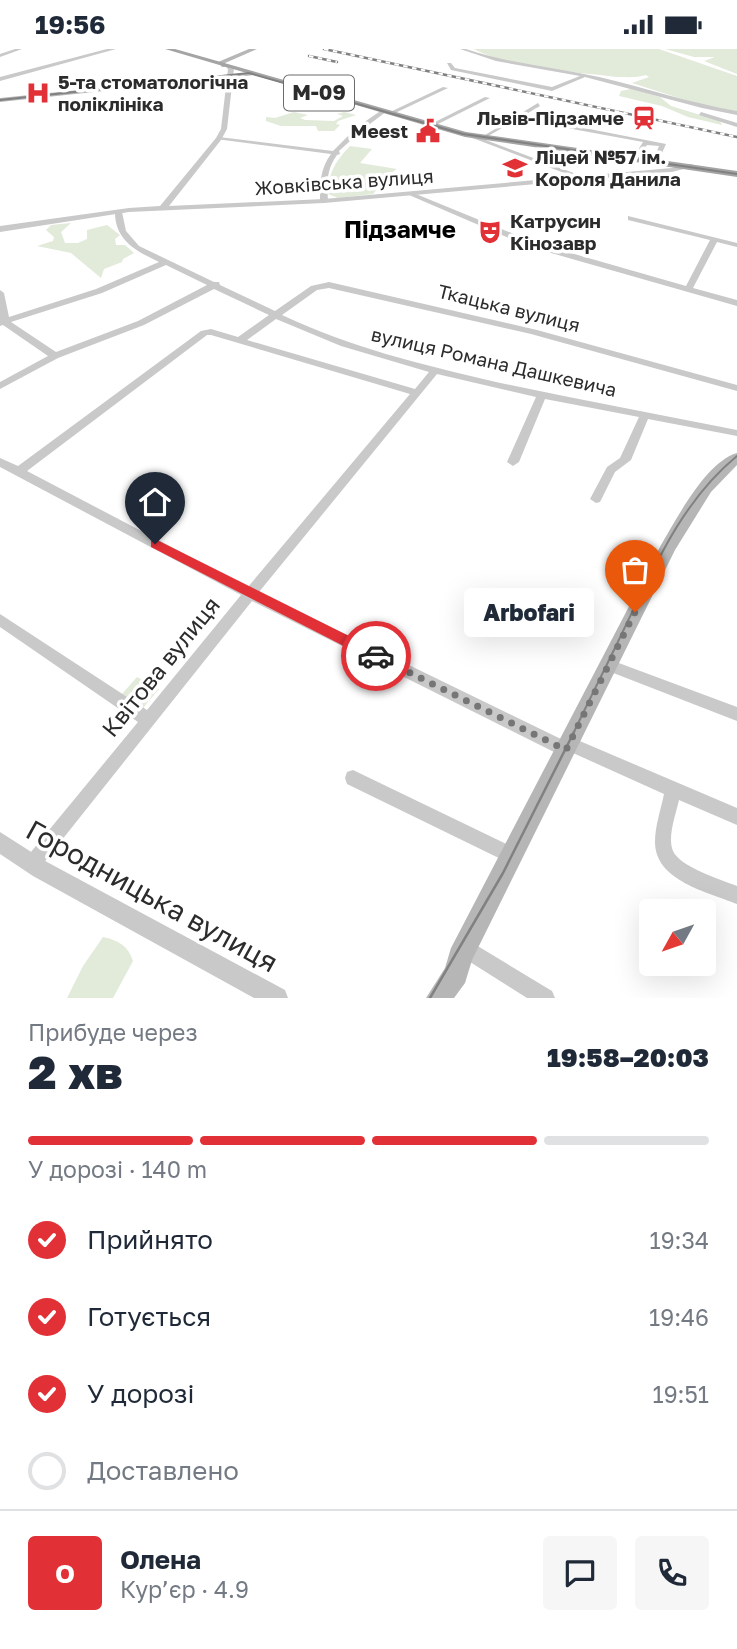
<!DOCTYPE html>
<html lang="uk">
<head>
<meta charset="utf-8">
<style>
  :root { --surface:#fff; --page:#f6f6f7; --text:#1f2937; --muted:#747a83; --line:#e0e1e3; --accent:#e23037 }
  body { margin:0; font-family:"Golos Text",sans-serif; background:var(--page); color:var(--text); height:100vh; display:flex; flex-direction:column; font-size:26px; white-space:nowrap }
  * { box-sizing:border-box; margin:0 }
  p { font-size:23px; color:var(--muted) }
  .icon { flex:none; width:38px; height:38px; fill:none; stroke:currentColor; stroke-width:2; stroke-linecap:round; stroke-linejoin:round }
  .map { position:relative; height:949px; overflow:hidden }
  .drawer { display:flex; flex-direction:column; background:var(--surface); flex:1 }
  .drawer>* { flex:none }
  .needle { width:46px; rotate:230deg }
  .buttons { position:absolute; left:639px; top:850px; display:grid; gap:14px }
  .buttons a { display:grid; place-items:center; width:77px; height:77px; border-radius:7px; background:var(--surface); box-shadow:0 7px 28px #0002; font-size:35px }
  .pin { position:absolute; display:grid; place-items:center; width:60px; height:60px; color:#fff; margin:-72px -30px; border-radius:50% 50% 50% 0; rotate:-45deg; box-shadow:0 0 7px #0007 }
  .pin .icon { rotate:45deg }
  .courier { position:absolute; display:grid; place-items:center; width:70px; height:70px; margin:-35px; border:5px solid #e23037; border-radius:50%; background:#fff; color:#222; box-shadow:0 2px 9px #0007 }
  .bubble { position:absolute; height:49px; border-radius:7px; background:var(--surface); box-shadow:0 7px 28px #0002; font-size:23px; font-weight:800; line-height:49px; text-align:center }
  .head em { font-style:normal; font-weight:800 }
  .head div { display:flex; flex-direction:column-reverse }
  .head { display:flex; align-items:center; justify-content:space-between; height:119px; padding:0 28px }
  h1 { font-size:46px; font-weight:800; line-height:52px }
  .bar { display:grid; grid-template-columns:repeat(4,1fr); gap:10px 7px; align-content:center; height:84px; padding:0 28px }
  .bar i { height:9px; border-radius:5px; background:var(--line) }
  .bar .on { background:var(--accent) }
  .bar p { grid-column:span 4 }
  .line { display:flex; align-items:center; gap:18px; padding:0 28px; border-top:2px solid var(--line) }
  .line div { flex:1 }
  .round { display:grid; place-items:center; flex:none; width:74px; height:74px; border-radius:7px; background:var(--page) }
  ol { padding:0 28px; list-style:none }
  li { display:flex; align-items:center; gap:21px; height:77px }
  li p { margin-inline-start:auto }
  li .icon { padding:7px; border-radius:50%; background:var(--accent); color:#fff; stroke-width:4 }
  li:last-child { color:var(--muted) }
  li i { width:38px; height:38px; border:4px solid var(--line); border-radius:50% }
  .status { display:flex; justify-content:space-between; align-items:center; height:49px; padding:0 35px; background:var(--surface); direction:ltr }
  .status svg { height:19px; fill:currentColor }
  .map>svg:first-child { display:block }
  .green { fill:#e2ead9 }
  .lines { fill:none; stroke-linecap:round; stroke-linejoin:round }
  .minor { fill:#c9c9c9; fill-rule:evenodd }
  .tertiary { fill:#c9c9c9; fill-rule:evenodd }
  .secondary { fill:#b6b6b6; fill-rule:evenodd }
  .primary { fill:#a4a4a4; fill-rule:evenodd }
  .tram-far1 { stroke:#818181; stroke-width:2 }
  .tram { stroke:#818181; stroke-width:2.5 }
  .rail-casing { stroke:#818181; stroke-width:2.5 }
  .rail { stroke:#fff; stroke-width:2; stroke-dasharray:4.5; stroke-linecap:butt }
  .route { fill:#e23037 }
  .done { stroke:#767676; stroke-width:7; stroke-dasharray:0 12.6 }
  .labels { text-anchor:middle; stroke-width:7; stroke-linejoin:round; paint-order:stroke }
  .far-poi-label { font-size:19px; font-weight:bold; fill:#2c2c2c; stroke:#fff; text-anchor:start }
  .far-street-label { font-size:19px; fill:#2c2c2c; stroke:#fff }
  .shield { fill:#fff; stroke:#6b6b6b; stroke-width:2 }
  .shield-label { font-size:21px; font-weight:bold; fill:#2c2c2c }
  .street-label { font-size:23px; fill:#2c2c2c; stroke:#fff }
  .far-district-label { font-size:24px; font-weight:bold; fill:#000; stroke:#fff }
  .near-street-label { font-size:28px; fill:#2c2c2c; stroke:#fff }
</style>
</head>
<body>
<div class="status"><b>19:56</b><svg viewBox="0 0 49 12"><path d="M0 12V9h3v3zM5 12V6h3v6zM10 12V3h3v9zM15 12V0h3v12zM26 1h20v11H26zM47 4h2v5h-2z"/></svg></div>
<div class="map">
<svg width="737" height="949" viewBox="0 0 737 949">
  <rect width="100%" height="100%" fill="#fff"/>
  <g class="green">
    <path d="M474,0h185l78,27v35l-33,-5 -72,-23 17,-6 -3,-2c-10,3 -18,2 -28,2 -40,-5 -110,-9 -144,-28z"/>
    <polygon points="665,0 737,0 737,25 704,12 715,8 694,8"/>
    <polygon points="631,40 660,48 671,57 720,72 722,76 688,68 662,57 619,47 621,42"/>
    <polygon points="294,63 308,66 300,69 305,71 334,72 343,67 337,65 344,63 356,66 338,72 336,75 340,76 334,82 318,82 316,77 281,77 266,72 266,68 275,69"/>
    <path d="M350,97l22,3 -12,14 37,6 -9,6 -15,19 -35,4 -10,-4c1,-22 7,-32 22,-48z"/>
    <polygon points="71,174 61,183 65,194 78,194 87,190 87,181 107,176 120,186 115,190 116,196 125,196 134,204 123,210 122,213 104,220 101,229 71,204 37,197 53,192 54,188 46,181 51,176"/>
    <polygon points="137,628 159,640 143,659 122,645"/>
    <path d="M103,888c15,3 25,9 30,24l-20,37h-46l16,-32z"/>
  </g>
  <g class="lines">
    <g class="minor">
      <polygon points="15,0 22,0 0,8 0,5"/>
      <path d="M460,0h6c44,15 89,18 133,28 47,11 91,26 138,34v4l-35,-7 -117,-31 -33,14 -101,-21 -4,-7h4l4,5 97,19 28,-11 -84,-15z"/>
      <polygon points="443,38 448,39 393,65 388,64"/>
      <polygon points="485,48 490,49 434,77 429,76"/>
      <polygon points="538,54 540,57 523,67 666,95 658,113 653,112 659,97 647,96 636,111 633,109 643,93 518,70 483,90 587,129 588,130 585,132 462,85 465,83 480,89"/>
      <path d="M382,61l5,1 -25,19 -23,21 1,3 -3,1c-11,15 -10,29 -9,46l-4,2 -4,-2c0,-18 0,-32 11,-47l-115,-15 3,-2 114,14 24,-24z"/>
      <polygon points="701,63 737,74 737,78 699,66"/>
      <polygon points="411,143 536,194 686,237 710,191 628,171 628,167 737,194 737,198 717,193 693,239 737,251 737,257 530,198 409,146 409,144"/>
      <path d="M115,161l7,2 4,19 13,15 75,36h5l1,3 55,26 36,-25 18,-4 208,48 200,55v6l-206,-57 -202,-46 -12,2 -35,25c67,32 141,50 214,67 80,17 160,32 241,48v6l-89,-17 -17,41 -16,12 -15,30 -4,1 -6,-4 17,-32 13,-9 19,-41 -94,-18 -26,63 -6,4 -6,-4 29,-65 -99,-23 -178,218 304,148 6,-3 6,2 162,69v17l-58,-25c-3,14 -12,37 -6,51 7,16 49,29 64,35v18c-29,-12 -82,-23 -82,-62 0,-16 6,-33 9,-48l-91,-41 -7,4 -6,-2 -308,-154 -214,269 -6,3 -6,-3 -3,-6 3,-6 112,-136 -138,-95v-13l147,96 94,-115 -241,-128v-9l18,8 183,-135 10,-2 27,8 31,-22 -55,-26 -70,36 -86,33 -58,31v-7l48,-26 -45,-31 -3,1v-36l4,3 5,24 87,-28 63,-27c-23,-11 -45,-22 -44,-52zM166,216l41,20 -69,36 -82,31 -45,-30 91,-29zM276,270l65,27 88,26 -14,17 -168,-49zM207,286h4l199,59 -162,193 -221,-116z"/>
      <polygon points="608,610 737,658 737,672 603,620 601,616 603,612"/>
      <polygon points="353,721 519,801 522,807 519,813 513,816 507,813 347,735 345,729 347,723"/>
      <polygon points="466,890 552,942 555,949 527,949 459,906 457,899 459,892"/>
    </g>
    <g class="tertiary">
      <polygon points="107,0 116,0 0,32 0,28"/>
      <polygon points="225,17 234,19 227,80 221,91 169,157 324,150 672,119 691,115 695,117 672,123 324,154 129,163 0,183 0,177 129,159 160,157 216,89 221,80 228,20"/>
      <polygon points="0,783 47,813 285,941 288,949 254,949 33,827 0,805"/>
    </g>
    <g class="secondary">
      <polygon points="249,0 257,0 225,14 226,18 222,18 218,13"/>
      <polygon points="256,23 254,26 0,53 0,49"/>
      <path d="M737,404v12l-26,27 -36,58 -203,410 -7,23 -11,15h-28l19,-30 6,-20 210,-403c16,-27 45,-83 76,-92z"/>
    </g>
    <polygon class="primary" points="165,0 175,0 466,83 737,122 737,128 465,88"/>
    <g class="tram-far1">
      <polyline points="0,51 249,24 463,85 737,125"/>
      <path d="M573,685c17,-36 35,-71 52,-107 30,-62 58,-127 112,-171"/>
    </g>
    <polyline class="tram" points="430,949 503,824 574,683"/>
    <g class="rail-casing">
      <g id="rail">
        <polyline points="324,0 737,88"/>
        <polyline points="309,7 337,13"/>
      </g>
    </g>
    <use href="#rail" class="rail"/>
  </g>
  <polygon class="route" points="155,490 381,603 381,611 371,611 151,498 151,492"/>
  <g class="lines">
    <polyline class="done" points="376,607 566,701 635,563"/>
  </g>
  <defs>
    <g id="hospital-bare" transform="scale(1.89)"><path d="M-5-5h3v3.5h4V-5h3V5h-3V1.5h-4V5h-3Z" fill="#e23037" stroke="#fff" stroke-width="2.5" paint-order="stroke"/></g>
    <g id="station-bare" transform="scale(1.89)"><path d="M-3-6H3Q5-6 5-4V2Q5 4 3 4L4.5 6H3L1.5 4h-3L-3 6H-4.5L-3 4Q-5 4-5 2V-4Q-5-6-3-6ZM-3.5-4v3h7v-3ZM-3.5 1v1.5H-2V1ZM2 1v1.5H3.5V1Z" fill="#e23037" stroke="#fff" stroke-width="2.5" paint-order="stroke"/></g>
    <g id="civic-bare" transform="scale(1.89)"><path d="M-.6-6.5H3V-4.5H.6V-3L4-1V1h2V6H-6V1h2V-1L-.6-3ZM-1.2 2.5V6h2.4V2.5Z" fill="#e23037" stroke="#fff" stroke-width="2.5" paint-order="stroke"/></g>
    <g id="school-bare" transform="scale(1.89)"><path d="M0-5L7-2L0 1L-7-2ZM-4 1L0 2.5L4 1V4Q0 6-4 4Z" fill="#e23037" stroke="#fff" stroke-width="2.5" paint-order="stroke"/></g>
    <g id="theatre-bare" transform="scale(1.89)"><path d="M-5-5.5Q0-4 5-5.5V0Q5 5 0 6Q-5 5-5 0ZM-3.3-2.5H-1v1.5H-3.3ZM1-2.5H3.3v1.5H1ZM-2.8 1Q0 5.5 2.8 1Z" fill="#e23037" stroke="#fff" stroke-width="2.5" paint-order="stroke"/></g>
  </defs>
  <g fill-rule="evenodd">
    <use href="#hospital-bare" x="38" y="44"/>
    <use href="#station-bare" x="644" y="69"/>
    <use href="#civic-bare" x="428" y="82"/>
    <use href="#school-bare" x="515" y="119"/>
    <use href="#theatre-bare" x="490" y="183"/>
  </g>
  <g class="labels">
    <g class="far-poi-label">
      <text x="58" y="40">5-та стоматологічна<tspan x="58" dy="22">поліклініка</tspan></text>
      <text x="624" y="76" text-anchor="end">Львів-Підзамче</text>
      <text x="408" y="89" text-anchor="end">Meest</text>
      <text x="535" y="115">Ліцей №57 ім.<tspan x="535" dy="22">Короля Данила</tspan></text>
      <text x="510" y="179">Катрусин<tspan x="510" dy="22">Кінозавр</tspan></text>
    </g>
    <g class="far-street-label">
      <text transform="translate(344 133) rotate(-4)" y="7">Жовківська вулиця</text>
      <text transform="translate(509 259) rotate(14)" y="7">Ткацька вулиця</text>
      <text transform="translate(494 313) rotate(13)" y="7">вулиця Романа Дашкевича</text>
    </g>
    <rect class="shield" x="284" y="26.5" width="70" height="35" rx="5"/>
    <g class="shield-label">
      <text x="319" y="51">М-09</text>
    </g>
    <g class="street-label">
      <text transform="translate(161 618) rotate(-51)" y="8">Квітова вулиця</text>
    </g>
    <g class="far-district-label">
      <text x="400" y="189">Підзамче</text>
    </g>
    <g class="near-street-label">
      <text transform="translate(152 847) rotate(29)" y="10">Городницька вулиця</text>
    </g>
  </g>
</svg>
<div class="buttons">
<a><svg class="needle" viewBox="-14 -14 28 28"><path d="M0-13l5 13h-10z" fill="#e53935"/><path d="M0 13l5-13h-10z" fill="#747a83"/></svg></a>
</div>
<div class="pin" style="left:635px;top:563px;background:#ea580c"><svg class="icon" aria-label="bag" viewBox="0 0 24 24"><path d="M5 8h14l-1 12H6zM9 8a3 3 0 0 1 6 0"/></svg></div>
<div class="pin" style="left:155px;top:495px;background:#1f2937"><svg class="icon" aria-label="home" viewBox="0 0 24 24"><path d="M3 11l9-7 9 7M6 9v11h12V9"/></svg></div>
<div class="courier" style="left:376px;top:607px"><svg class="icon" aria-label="car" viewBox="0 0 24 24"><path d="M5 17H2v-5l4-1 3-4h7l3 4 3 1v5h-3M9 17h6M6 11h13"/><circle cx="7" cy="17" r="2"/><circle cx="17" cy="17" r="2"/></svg></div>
<div class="bubble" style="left:464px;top:539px;width:130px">Arbofari</div>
</div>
<section class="drawer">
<div class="head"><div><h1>2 хв</h1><p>Прибуде через</p></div><em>19:58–20:03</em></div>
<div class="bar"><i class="on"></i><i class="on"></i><i class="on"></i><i></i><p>У дорозі · 140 m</p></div>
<ol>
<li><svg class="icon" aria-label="check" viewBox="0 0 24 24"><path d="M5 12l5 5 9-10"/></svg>Прийнято<p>19:34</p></li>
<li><svg class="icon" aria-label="check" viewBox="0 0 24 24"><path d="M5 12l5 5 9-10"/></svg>Готується<p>19:46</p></li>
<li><svg class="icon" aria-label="check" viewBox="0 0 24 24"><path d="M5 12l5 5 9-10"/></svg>У дорозі<p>19:51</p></li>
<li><i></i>Доставлено</li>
</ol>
<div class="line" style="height:126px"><b class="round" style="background:var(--accent);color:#fff">О</b><div><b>Олена</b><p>Кур’єр · 4.9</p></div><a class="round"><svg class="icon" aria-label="chat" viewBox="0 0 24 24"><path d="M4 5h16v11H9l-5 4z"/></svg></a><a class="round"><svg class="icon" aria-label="phone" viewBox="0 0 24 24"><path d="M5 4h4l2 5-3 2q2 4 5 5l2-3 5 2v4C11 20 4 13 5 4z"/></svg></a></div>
</section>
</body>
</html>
